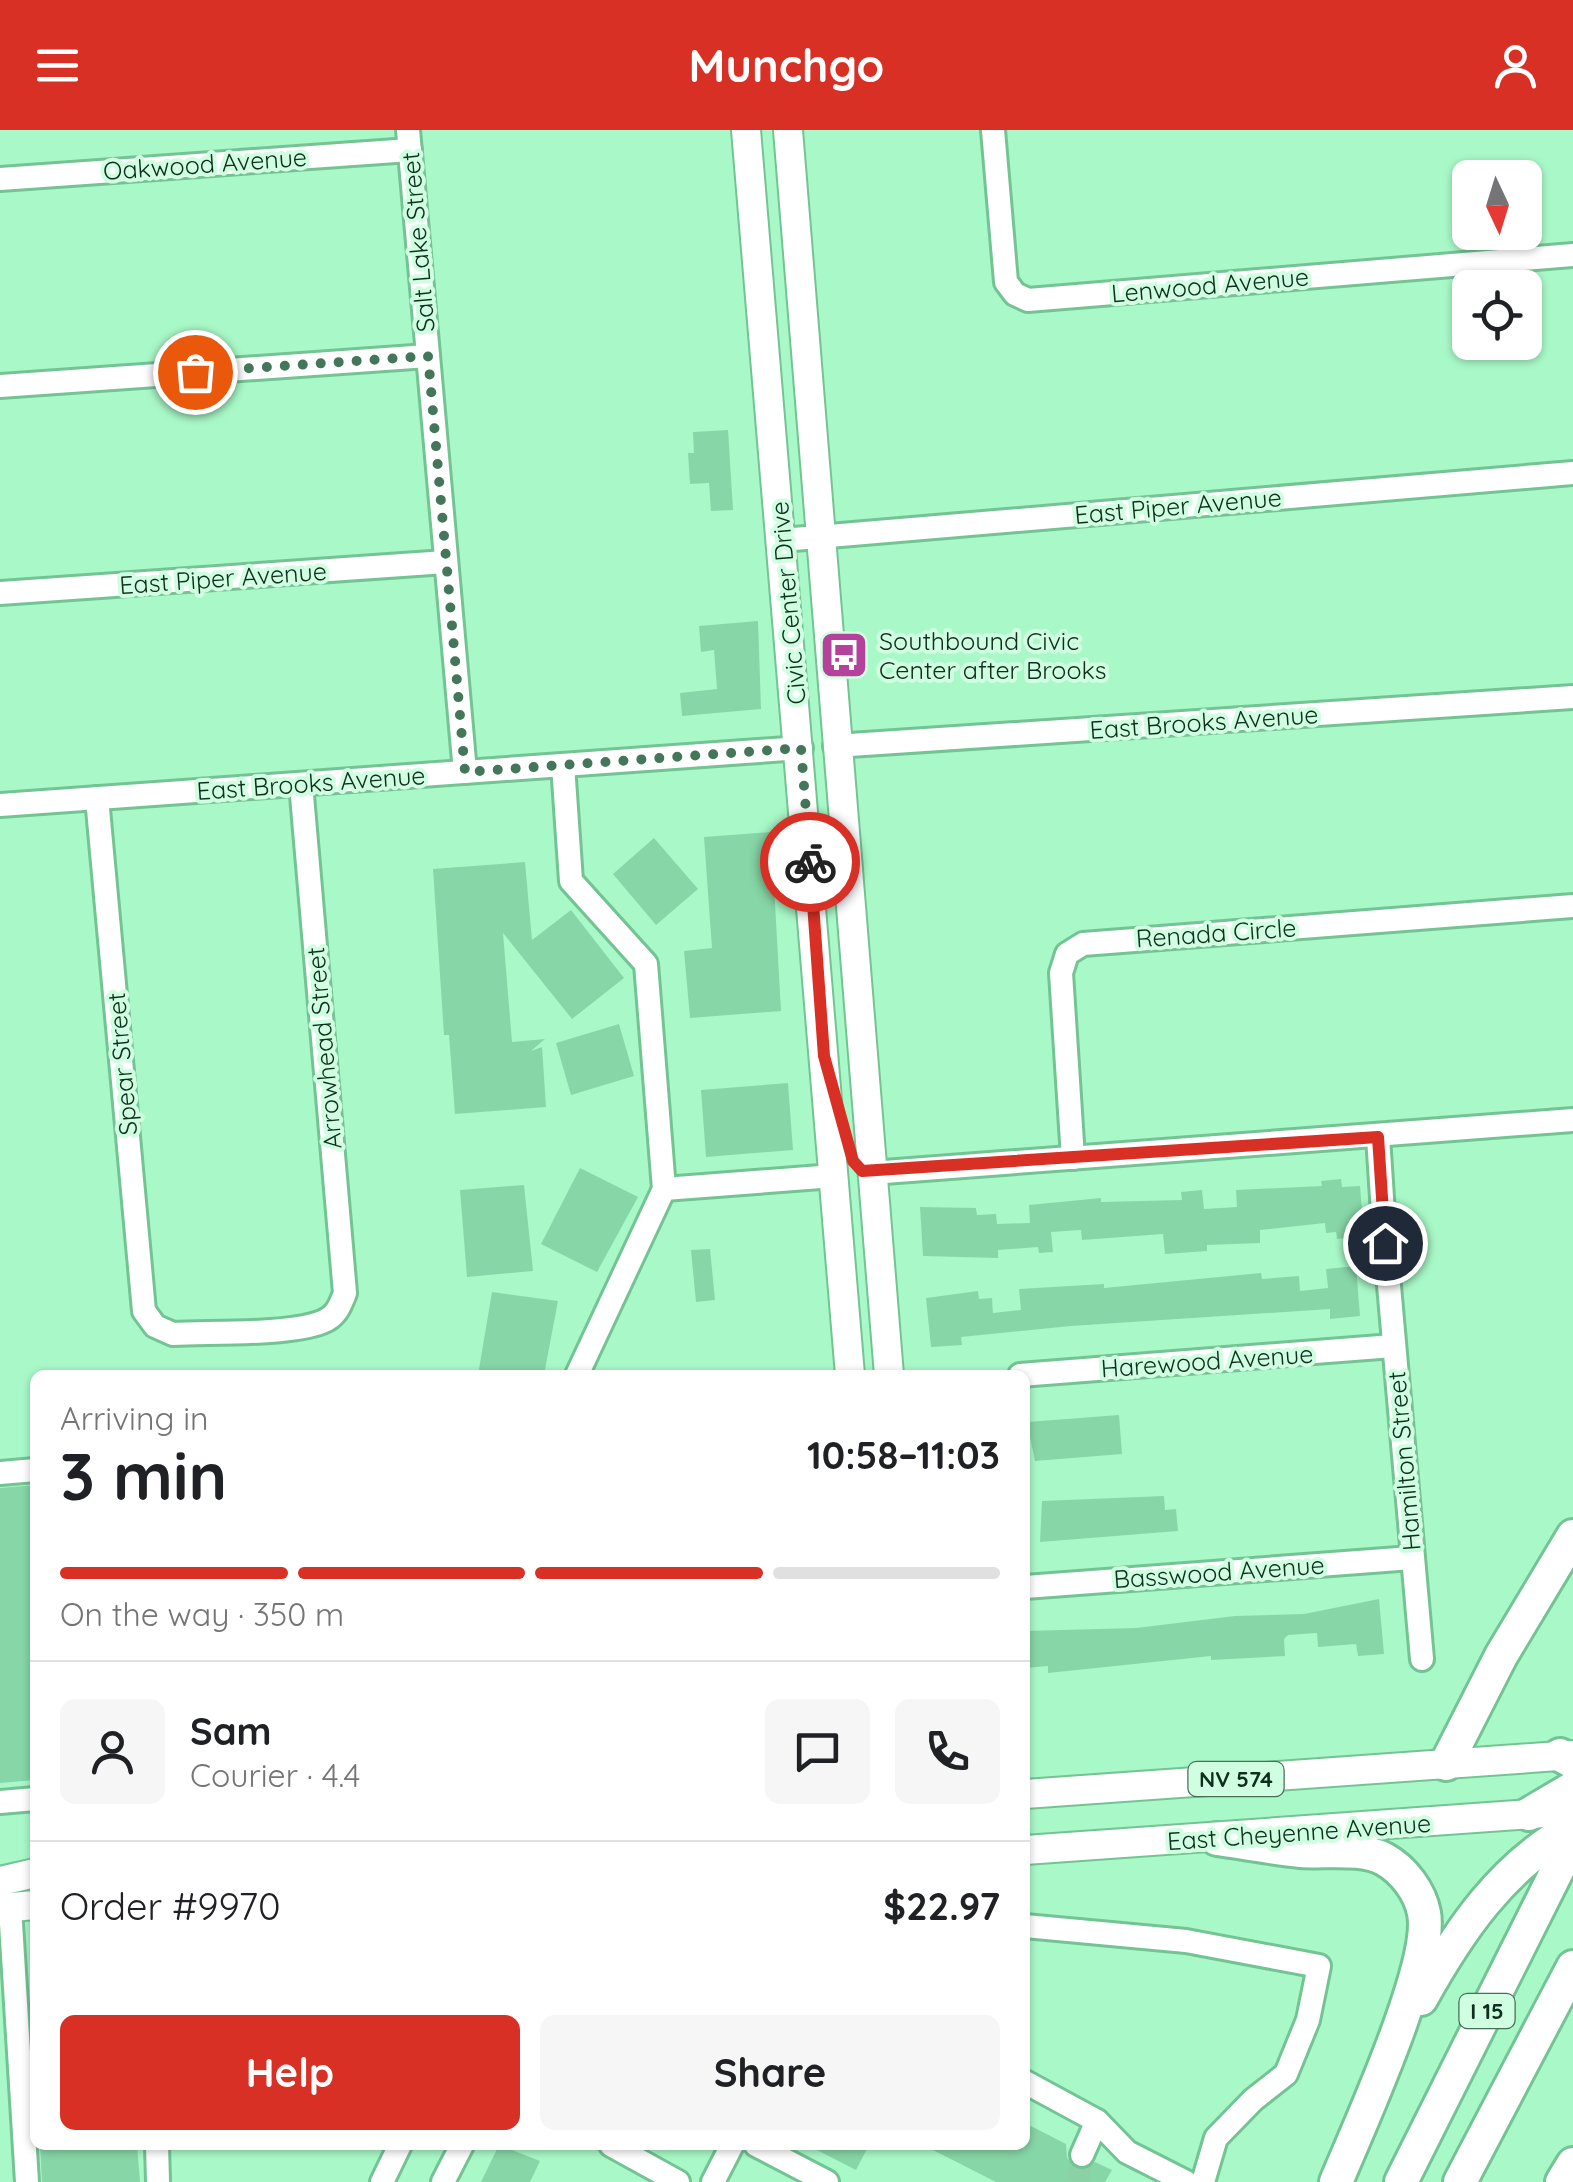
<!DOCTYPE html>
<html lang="en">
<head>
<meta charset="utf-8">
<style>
  :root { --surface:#fff; --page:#f6f6f6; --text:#202124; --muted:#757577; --line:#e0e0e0; --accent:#d93025 }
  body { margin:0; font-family:Quicksand,sans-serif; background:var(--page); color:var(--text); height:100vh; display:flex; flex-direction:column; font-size:38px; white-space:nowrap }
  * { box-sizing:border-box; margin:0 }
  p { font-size:32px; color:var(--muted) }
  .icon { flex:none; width:55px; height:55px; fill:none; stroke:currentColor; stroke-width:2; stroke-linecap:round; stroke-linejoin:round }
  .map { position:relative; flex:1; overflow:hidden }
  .side { position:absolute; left:30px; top:1240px; width:1000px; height:780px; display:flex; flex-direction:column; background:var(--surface); border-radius:15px; box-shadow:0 2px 8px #0004 }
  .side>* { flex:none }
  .needle { width:65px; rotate:176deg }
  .tools { position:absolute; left:1452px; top:30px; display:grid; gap:20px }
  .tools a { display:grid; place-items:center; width:90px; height:90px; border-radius:15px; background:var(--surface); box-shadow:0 2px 8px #0004; font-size:50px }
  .pin { position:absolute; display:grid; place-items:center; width:85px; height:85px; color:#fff; margin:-42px; border:5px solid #fff; border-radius:50%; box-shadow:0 2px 10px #0007 }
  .courier { position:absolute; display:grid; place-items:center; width:100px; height:100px; margin:-50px; border:8px solid #d93025; border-radius:50%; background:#fff; color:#222; box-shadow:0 2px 12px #0007 }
  .headline em { font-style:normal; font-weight:800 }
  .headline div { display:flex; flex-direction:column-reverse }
  .headline { display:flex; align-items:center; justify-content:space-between; height:170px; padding:0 30px }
  h1 { font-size:65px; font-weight:800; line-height:75px }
  .bar { display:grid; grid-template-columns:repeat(4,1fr); gap:15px 10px; align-content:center; height:120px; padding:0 30px }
  .bar i { height:12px; border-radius:8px; background:var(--line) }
  .bar .on { background:var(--accent) }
  .bar p { grid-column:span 4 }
  .line { display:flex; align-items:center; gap:25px; padding:0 30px; border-top:2px solid var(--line) }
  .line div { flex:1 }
  .round { display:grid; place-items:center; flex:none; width:105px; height:105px; border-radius:15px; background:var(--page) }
  .cta { display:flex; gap:20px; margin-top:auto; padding:20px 30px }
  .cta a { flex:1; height:115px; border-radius:15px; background:var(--accent); color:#fff; font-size:40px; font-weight:800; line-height:115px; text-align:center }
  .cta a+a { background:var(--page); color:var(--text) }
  header { display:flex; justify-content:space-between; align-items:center; height:130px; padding:0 30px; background:var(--accent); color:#fff; font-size:45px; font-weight:800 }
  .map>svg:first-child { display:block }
  .building { fill:#87d6a7 }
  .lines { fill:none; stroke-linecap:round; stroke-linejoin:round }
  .minor-tunnel { stroke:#8ad1a6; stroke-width:22; stroke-dasharray:22 11; stroke-linecap:butt }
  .minor-casing { stroke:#74c394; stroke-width:28 }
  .major-casing { stroke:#74c394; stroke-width:32 }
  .highway-casing { stroke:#74c394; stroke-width:38 }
  .minor { stroke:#fff; stroke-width:22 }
  .major { stroke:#fff; stroke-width:28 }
  .highway { stroke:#fff; stroke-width:32 }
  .done { stroke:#44765a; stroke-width:10; stroke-dasharray:0 18 }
  .route { stroke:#d93025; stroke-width:12 }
  .labels { text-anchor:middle; stroke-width:8; stroke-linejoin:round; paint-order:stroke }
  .shield { fill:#d0fee0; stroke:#486d58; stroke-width:2.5 }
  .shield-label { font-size:22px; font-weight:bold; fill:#0e2f1e }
  .street-label { font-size:25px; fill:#0e2f1e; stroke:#d0fee0 }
  .poi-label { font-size:25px; fill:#0e2f1e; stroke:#d0fee0; text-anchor:start }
</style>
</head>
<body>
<header><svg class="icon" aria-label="menu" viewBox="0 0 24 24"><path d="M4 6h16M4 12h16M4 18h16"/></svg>Munchgo<svg class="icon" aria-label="person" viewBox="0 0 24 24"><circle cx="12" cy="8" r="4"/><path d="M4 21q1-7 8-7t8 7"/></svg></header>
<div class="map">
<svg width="1573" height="2052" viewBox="0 0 1573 2052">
  <rect width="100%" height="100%" fill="#a9f9c8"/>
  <g class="building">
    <polygon points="728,300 733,380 711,381 709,353 690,354 688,323 694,323 693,302"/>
    <polygon points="758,491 761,579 682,586 680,563 717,559 714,520 701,522 699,496"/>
    <polygon points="771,702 781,881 690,888 684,821 712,818 704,707"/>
    <polygon points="654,708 698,759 656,795 613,744"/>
    <polygon points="525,732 532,810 571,780 624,848 572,889 503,803 512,912 545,909 531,921 542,917 546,977 455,984 449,905 444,905 433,739"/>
    <polygon points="619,894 634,946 571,965 556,913"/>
    <polygon points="788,953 793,1020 706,1027 701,960"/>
    <polygon points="580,1038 638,1067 597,1142 541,1114"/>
    <polygon points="1341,1049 1342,1057 1360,1056 1364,1106 1337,1109 1336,1102 1326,1103 1325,1093 1260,1100 1260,1113 1207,1115 1207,1121 1165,1124 1163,1104 1082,1110 1081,1100 1051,1102 1053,1122 1039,1123 1038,1117 998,1120 998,1128 923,1126 920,1077 976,1078 977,1085 996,1084 997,1094 1030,1093 1029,1075 1101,1068 1101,1072 1182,1070 1181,1062 1202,1060 1204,1079 1237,1077 1236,1060 1322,1056 1321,1051"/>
    <polygon points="524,1055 533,1141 467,1147 460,1060"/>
    <polygon points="710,1119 715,1170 696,1172 691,1120"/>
    <polygon points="1356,1136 1360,1186 1330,1189 1330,1179 1071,1196 961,1207 962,1215 931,1217 926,1168 978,1161 979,1169 992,1168 993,1183 1021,1180 1019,1159 1104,1154 1104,1158 1261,1143 1262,1149 1299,1146 1300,1161 1328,1158 1326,1139"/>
    <polygon points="492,1162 558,1171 544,1245 478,1245"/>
    <polygon points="1119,1285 1122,1324 1035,1331 1027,1292"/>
    <polygon points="35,1355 35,1650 0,1653 0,1358"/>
    <polygon points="1164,1366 1165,1380 1176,1379 1178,1401 1040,1412 1042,1371"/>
    <polygon points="1379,1469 1384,1524 1358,1526 1356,1514 1318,1517 1317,1503 1288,1505 1284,1509 1285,1526 1211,1530 1211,1526 1048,1543 1048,1536 1025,1538 1025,1501 1136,1498 1235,1486 1304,1484"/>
    <polygon points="1025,1993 1066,2014 1067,2028 1075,2038 1085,2040 1095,2032 1112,2040 1105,2052 996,2052 923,2015 1025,2015"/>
    <polygon points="40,2015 137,2015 140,2052 42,2052"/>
    <polygon points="499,2015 540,2031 530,2052 481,2052"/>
    <polygon points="807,2015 869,2015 856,2040"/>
  </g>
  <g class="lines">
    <polyline class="minor-tunnel" points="1078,2052 1082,2025"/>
    <g class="minor-casing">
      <g id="minor">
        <polyline points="408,0 465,642"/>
        <polyline points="993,0 1006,152 1015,164 1028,170 1573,125"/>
        <polyline points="0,49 410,20"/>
        <polyline points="0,256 428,226"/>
        <polyline points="782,410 1573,343"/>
        <polyline points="0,463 446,432"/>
        <polyline points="835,616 1573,567"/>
        <polyline points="563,635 571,751 646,834 664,1059 577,1245"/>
        <path d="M97,668l47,513 11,15 18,8c39,-2 116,1 149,-12 14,-5 18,-16 23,-29l-44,-509"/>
        <polyline points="0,675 801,618"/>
        <polyline points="1378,1007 1385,1113"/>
        <polyline points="1073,1028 1061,843 1067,824 1083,814 1573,776"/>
        <polyline points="871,1043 1573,990"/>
        <polyline points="664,1059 834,1046"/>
        <polyline points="1387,1133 1422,1529"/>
        <polyline points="1020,1245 1393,1216"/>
        <polyline points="0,1343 35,1340"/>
        <polyline points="1025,1457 1412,1428"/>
        <polyline points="0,1672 35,1669"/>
        <polyline points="10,1777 27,2052"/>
        <polyline points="1025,1796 1186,1811 1319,1836 1308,1890 1286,1944 1253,1970 1216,2008 1203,2052"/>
        <polyline points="1025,1952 1097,1991 1127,2022 1186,2052"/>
        <polyline points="157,2015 158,2052"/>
        <polyline points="611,2015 678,2052"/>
        <polyline points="756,2015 827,2052"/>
        <polyline points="1082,2025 1097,1991"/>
        <polyline points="382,2052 400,2015"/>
        <polyline points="443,2052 462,2015"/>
        <polyline points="713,2052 732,2015"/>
      </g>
    </g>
    <g class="major-casing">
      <g id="major">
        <polyline points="746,0 850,1245"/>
        <polyline points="788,0 889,1245"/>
        <polyline points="1025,1664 1573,1625"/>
        <polyline points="1025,1720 1573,1681"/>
        <polyline points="0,1751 35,1743"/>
        <polyline points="0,1778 35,1775"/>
      </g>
    </g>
    <g class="highway-casing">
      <g id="highway">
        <polyline points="1560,1625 1573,1632"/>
        <polyline points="1446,1634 1501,1526 1573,1406"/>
        <polyline points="1529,1684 1573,1658"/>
        <path d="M1217,1709c28,4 56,9 84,12 24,2 61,-4 83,8 20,11 36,33 40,54 10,51 -66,216 -88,269"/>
        <path d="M1421,1869c37,-67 82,-134 152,-171"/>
        <polyline points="1401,2052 1573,1709"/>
        <polyline points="1460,2052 1573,1837"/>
        <polyline points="1562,2052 1573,2034"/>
      </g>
    </g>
    <use href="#minor" class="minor"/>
    <use href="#major" class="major"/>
    <use href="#highway" class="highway"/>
  </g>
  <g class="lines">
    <polyline class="done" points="195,242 428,226 465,642 801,618 810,732"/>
    <polyline class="route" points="810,732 824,926 853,1031 862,1041 1378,1007 1385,1113"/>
  </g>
  <defs>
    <g id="bus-square" transform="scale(2.5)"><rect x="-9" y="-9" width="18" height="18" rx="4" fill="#b4429c" stroke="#d0fee0"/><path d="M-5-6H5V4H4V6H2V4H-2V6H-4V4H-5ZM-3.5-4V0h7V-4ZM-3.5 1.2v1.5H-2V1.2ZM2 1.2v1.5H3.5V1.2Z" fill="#fff"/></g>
  </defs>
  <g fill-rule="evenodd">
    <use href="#bus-square" x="844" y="525"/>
  </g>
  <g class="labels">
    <g class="shield">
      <rect x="1188.5" y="1632" width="95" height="34" rx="8"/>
      <rect x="1459.5" y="1864" width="55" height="34" rx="8"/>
    </g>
    <g class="shield-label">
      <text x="1236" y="1657">NV 574</text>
      <text x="1487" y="1889">I 15</text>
    </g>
    <g class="street-label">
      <text transform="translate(205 34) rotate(-4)" y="9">Oakwood Avenue</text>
      <text transform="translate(418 112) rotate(-95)" y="9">Salt Lake Street</text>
      <text transform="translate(1210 155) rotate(-5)" y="9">Lenwood Avenue</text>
      <text transform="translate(1178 376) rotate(-5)" y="9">East Piper Avenue</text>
      <text transform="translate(223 448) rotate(-4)" y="9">East Piper Avenue</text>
      <text transform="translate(788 473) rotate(-95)" y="9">Civic Center Drive</text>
      <text transform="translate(1204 592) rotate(-4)" y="9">East Brooks Avenue</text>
      <text transform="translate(311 653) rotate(-4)" y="9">East Brooks Avenue</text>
      <text transform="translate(1216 803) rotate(-4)" y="9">Renada Circle</text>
      <text transform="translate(324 918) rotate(-95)" y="9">Arrowhead Street</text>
      <text transform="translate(122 934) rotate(-95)" y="9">Spear Street</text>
      <text transform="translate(1207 1231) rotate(-4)" y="9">Harewood Avenue</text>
      <text transform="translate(1404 1331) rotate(-95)" y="9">Hamilton Street</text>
      <text transform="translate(1219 1442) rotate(-4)" y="9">Basswood Avenue</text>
      <text transform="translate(1299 1702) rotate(-4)" y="9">East Cheyenne Avenue</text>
    </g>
    <g class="poi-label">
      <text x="879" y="520">Southbound Civic<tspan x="879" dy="29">Center after Brooks</tspan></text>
    </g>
  </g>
</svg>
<div class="tools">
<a><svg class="needle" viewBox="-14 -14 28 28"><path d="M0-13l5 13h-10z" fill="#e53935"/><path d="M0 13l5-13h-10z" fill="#757577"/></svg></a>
<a><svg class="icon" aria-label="locate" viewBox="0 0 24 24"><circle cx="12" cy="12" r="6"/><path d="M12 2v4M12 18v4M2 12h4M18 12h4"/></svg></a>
</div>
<div class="pin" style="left:195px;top:242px;background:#ea580c"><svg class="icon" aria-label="bag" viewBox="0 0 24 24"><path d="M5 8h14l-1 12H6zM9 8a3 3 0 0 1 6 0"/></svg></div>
<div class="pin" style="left:1385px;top:1113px;background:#1f2937"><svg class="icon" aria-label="home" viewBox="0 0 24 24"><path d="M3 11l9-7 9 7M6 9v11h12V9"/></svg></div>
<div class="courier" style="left:810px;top:732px"><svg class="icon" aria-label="bike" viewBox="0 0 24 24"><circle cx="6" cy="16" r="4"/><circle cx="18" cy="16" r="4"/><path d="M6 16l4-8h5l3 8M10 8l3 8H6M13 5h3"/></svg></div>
<section class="side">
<div class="headline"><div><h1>3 min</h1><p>Arriving in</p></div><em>10:58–11:03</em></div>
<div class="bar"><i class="on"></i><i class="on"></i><i class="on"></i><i></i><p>On the way · 350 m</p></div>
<div class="line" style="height:180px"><a class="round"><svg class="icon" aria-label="person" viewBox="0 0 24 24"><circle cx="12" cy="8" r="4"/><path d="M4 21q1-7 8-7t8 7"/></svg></a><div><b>Sam</b><p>Courier · 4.4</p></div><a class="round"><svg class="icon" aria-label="chat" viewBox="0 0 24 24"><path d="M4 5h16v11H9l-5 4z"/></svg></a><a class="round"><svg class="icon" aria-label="phone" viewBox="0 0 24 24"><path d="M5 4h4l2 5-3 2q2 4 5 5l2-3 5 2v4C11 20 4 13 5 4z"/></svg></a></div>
<div class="line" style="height:130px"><div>Order #9970</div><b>$22.97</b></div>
<div class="cta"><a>Help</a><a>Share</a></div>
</section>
</div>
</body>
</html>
